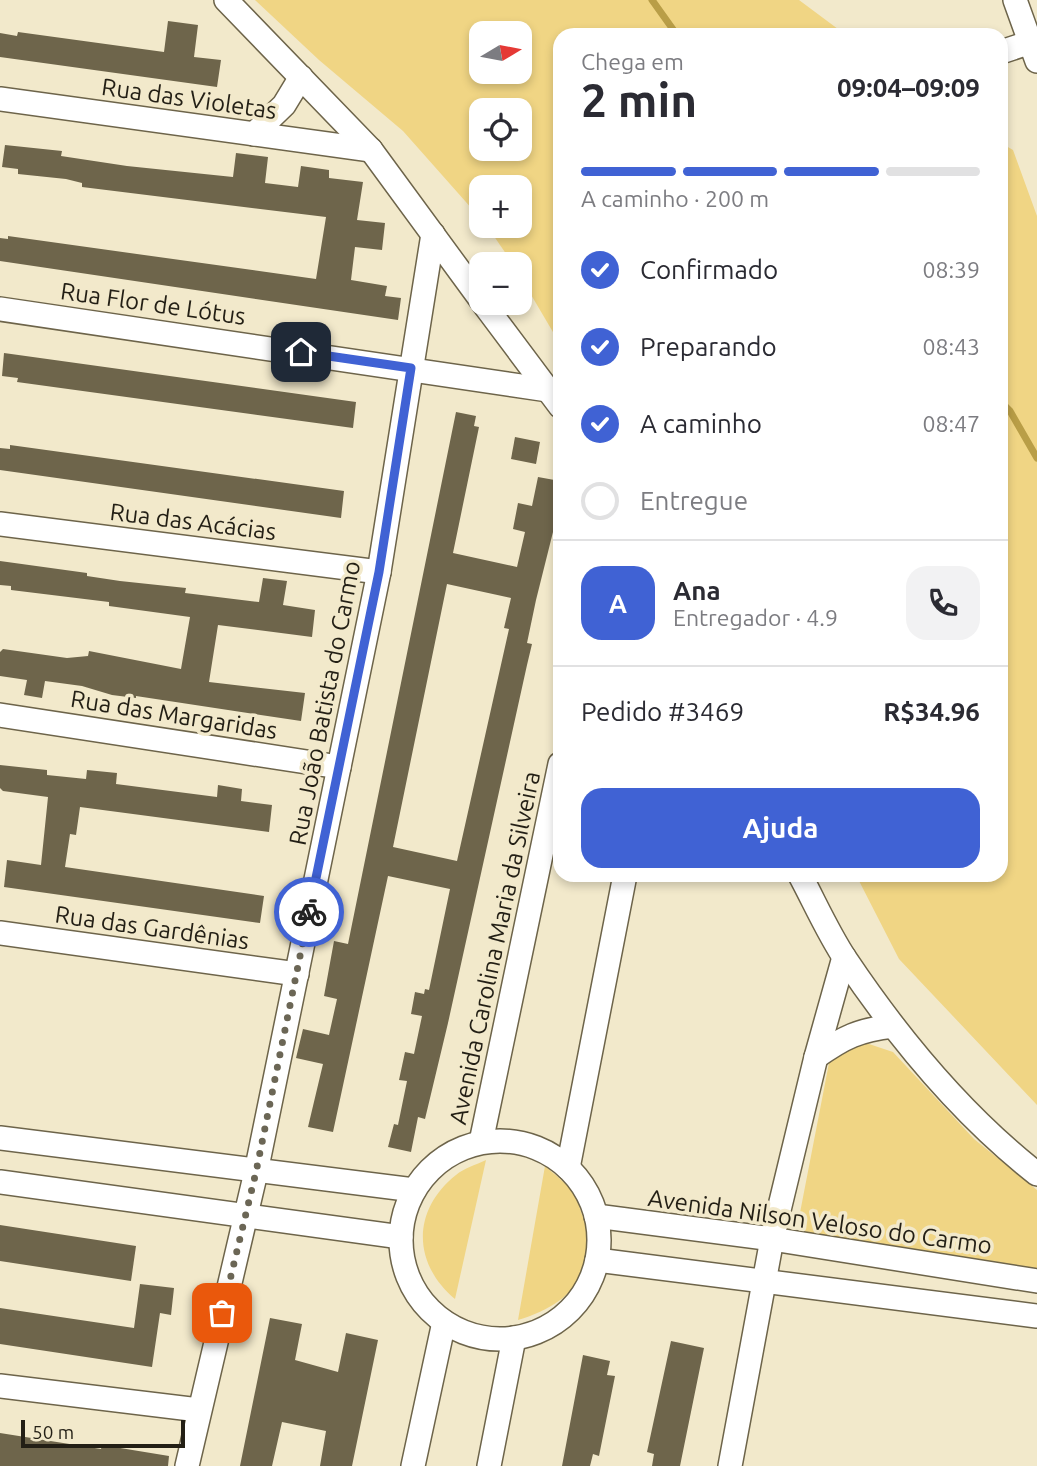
<!DOCTYPE html>
<html lang="pt">
<head>
<meta charset="utf-8">
<style>
  :root { --surface:#fff; --page:#f2f2f3; --text:#2b2b33; --muted:#7c7c81; --line:#e1e1e2; --accent:#4062d4 }
  body { margin:0; font-family:Ubuntu,sans-serif; background:var(--page); color:var(--text); height:100vh; display:flex; flex-direction:column; font-size:26px; white-space:nowrap }
  * { box-sizing:border-box; margin:0 }
  p { font-size:23px; color:var(--muted) }
  .icon { flex:none; width:38px; height:38px; fill:none; stroke:currentColor; stroke-width:2; stroke-linecap:round; stroke-linejoin:round }
  .map { position:relative; flex:1; overflow:hidden }
  .drawer { position:absolute; left:553px; top:28px; width:455px; height:854px; display:flex; flex-direction:column; background:var(--surface); border-radius:21px; box-shadow:0 4px 10px #0003 }
  .drawer>* { flex:none }
  .needle { width:46px; rotate:80deg }
  .fabs { position:absolute; left:469px; top:21px; display:grid; gap:14px }
  .fabs a { display:grid; place-items:center; width:63px; height:63px; border-radius:14px; background:var(--surface); box-shadow:0 4px 10px #0003; font-size:35px }
  .scale { position:absolute; left:21px; bottom:18px; width:164px; box-sizing:border-box; padding-left:7px; border:4px solid #231f15; border-top:0; font-size:19px; line-height:24px; white-space:nowrap; color:#231f15; -webkit-text-stroke:5px #f2e9cb; paint-order:stroke }
  .pin { position:absolute; display:grid; place-items:center; width:60px; height:60px; color:#fff; margin:-30px; border-radius:14px; box-shadow:0 4px 10px #0006 }
  .courier { position:absolute; display:grid; place-items:center; width:70px; height:70px; margin:-35px; border:5px solid #4062d4; border-radius:50%; background:#fff; color:#222; box-shadow:0 2px 9px #0007 }
  .head em { font-style:normal; font-weight:700 }
  .head div { display:flex; flex-direction:column-reverse }
  .head { display:flex; align-items:center; justify-content:space-between; height:119px; padding:0 28px }
  h1 { font-size:46px; font-weight:700; line-height:52px }
  .bar { display:grid; grid-template-columns:repeat(4,1fr); gap:10px 7px; align-content:center; height:84px; padding:0 28px }
  .bar i { height:9px; border-radius:5px; background:var(--line) }
  .bar .selected { background:var(--accent) }
  .bar p { grid-column:span 4 }
  .line { display:flex; align-items:center; gap:18px; padding:0 28px; border-top:2px solid var(--line) }
  .line div { flex:1 }
  .round { display:grid; place-items:center; flex:none; width:74px; height:74px; border-radius:21px; background:var(--page) }
  ol { padding:0 28px; list-style:none }
  li { display:flex; align-items:center; gap:21px; height:77px }
  li p { margin-inline-start:auto }
  li .icon { padding:7px; border-radius:50%; background:var(--accent); color:#fff; stroke-width:4 }
  li:last-child { color:var(--muted) }
  li i { width:38px; height:38px; border:4px solid var(--line); border-radius:50% }
  .primary-button { display:flex; gap:14px; margin-top:auto; padding:14px 28px }
  .primary-button a { flex:1; height:80px; border-radius:21px; background:var(--accent); color:#fff; font-size:28px; font-weight:700; line-height:80px; text-align:center }
  .map>svg:first-child { display:block }
  .green { fill:#f0d584; fill-rule:evenodd }
  .lines { fill:none; stroke-linecap:round; stroke-linejoin:round }
  .stream { stroke:#b99e47; stroke-width:7 }
  .building { fill:#6e654b; fill-rule:evenodd }
  .street-casing { stroke:#6d644a; stroke-width:26 }
  .street { stroke:#fff; stroke-width:23 }
  .done { stroke:#6b6655; stroke-width:7; stroke-dasharray:0 12.6 }
  .route { stroke:#4062d4; stroke-width:9 }
  .labels { text-anchor:middle; stroke-width:7; stroke-linejoin:round; paint-order:stroke }
  .street-label { font-size:24px; fill:#231f15; stroke:#f2e9cb }
</style>
</head>
<body>
<div class="map">
<svg width="1037" height="1466" viewBox="0 0 1037 1466">
  <rect width="100%" height="100%" fill="#f2e9cb"/>
  <g class="green">
    <path d="M255,0h544l47,35h-286v309l-40,-68v-12h-7l-26,-38h33v-39h-39v32l-78,-88 -84,-71zM481,33h39v39h-39zM481,110h39v39h-39z"/>
    <polygon points="1001,143 1013,150 1037,216 1037,1105 899,959 856,875 1001,875"/>
    <polygon points="866,1043 893,1052 974,1139 1037,1190 1037,1271 808,1236 798,1223 829,1063 846,1048"/>
    <path d="M486,1160l-31,139c-43,-36 -43,-89 1,-124 8,-7 20,-10 30,-15z"/>
    <path d="M545,1166c9,8 21,17 28,26 5,7 7,18 10,25 19,56 -15,88 -65,103z"/>
  </g>
  <g class="lines">
    <g class="stream">
      <polyline points="652,0 677,35"/>
      <polyline points="1001,402 1010,411 1037,458"/>
    </g>
  </g>
  <g class="building">
    <polygon points="168,21 198,25 194,57 221,60 217,87 0,57 0,33 17,36 18,32 164,52"/>
    <polygon points="5,145 62,151 61,156 127,166 233,177 236,153 268,157 265,183 298,187 301,166 329,170 329,178 363,182 357,220 385,223 382,250 355,247 351,280 387,286 385,296 401,298 398,320 0,261 0,238 8,239 8,236 316,279 326,217 82,187 82,183 66,179 18,174 18,169 2,167"/>
    <polygon points="4,353 356,402 353,428 17,382 18,378 2,376"/>
    <path d="M456,412l20,4 -2,10 5,1 -26,126 64,14 8,-35 -12,-3 5,-26 14,3 6,-29 22,4v23l-24,96 -9,43 5,1 -5,21 -79,358 -23,96 -7,-2 -7,35 -23,-5 6,-23 4,1 9,-44 -8,-1 6,-28 9,2 8,-38 -11,-2 4,-22 9,2 1,-5 4,1 21,-101 -62,-13 -55,256 -25,-5 15,-63 -27,-6 7,-29 26,6 8,-36 -13,-3 10,-55 14,3zM447,584l64,14 -7,30 5,1 -52,232 -64,-14z"/>
    <polygon points="515,437 540,442 536,464 511,459"/>
    <polygon points="10,445 344,491 341,518 0,470 0,448 10,449"/>
    <polygon points="0,561 87,573 87,576 120,581 186,588 185,593 259,602 263,578 287,581 283,605 315,610 312,637 218,625 209,682 305,693 301,721 136,696 136,698 112,695 82,686 45,681 42,698 24,695 27,680 0,676 0,652 3,649 67,658 88,656 89,651 181,669 190,617 109,606 109,602 11,590 11,586 0,585"/>
    <polygon points="0,765 47,770 47,775 86,779 87,770 117,773 116,784 217,797 218,785 242,789 241,801 272,805 269,832 80,807 76,835 70,834 65,867 264,896 260,923 4,887 7,860 41,865 48,797 3,791 0,788"/>
    <polygon points="0,1225 136,1246 131,1281 0,1261"/>
    <polygon points="140,1284 174,1288 171,1315 160,1313 152,1367 0,1344 0,1308 134,1328"/>
    <polygon points="270,1318 302,1324 295,1360 338,1372 346,1333 378,1340 352,1466 320,1466 326,1431 282,1422 272,1466 240,1466"/>
    <polygon points="671,1341 704,1348 680,1466 652,1466 654,1454 647,1452"/>
    <polygon points="583,1355 610,1361 607,1375 615,1376 599,1456 593,1454 590,1466 562,1466"/>
    <polygon points="0,1433 101,1449 102,1445 169,1456 168,1466 0,1466"/>
  </g>
  <g class="lines">
    <g class="street-casing">
      <g id="street">
        <polyline points="226,0 371,150 481,300"/>
        <polyline points="1015,0 1037,61"/>
        <polyline points="1001,52 1037,40"/>
        <polyline points="0,99 371,150"/>
        <polyline points="254,134 284,105 301,77"/>
        <polyline points="483,303 560,406"/>
        <polyline points="0,309 548,390"/>
        <polyline points="0,524 379,572"/>
        <polyline points="0,715 339,767"/>
        <path d="M800,875c15,28 28,58 46,85 53,79 116,155 191,214"/>
        <polyline points="0,933 297,974"/>
        <path d="M816,1057c28,-20 43,-27 77,-31"/>
        <polyline points="0,1138 414,1190"/>
        <circle cx="500" cy="1240" r="99"/>
        <polyline points="481,1142 560,764"/>
        <polyline points="568,1168 625,875"/>
        <polyline points="0,1182 401,1237"/>
        <polyline points="596,1216 772,1239 1037,1281"/>
        <polyline points="597,1260 1037,1316"/>
        <polyline points="0,1386 199,1410"/>
        <polyline points="187,1466 256,1172 379,572 433,234"/>
        <polyline points="413,1466 444,1322"/>
        <polyline points="489,1466 514,1338"/>
        <polyline points="730,1466 772,1239 816,1057 844,957"/>
      </g>
    </g>
    <use href="#street" class="street"/>
  </g>
  <g class="lines">
    <polyline class="done" points="222,1313 256,1172 309,912"/>
    <polyline class="route" points="301,352 411,368 379,572 309,912"/>
  </g>
  <g class="labels">
    <g class="street-label">
      <text transform="translate(189 99) rotate(8)" y="8">Rua das Violetas</text>
      <text transform="translate(153 304) rotate(8)" y="8">Rua Flor de Lótus</text>
      <text transform="translate(193 522) rotate(7)" y="8">Rua das Acácias</text>
      <text transform="translate(325 703) rotate(-79)" y="8">Rua João Batista do Carmo</text>
      <text transform="translate(174 715) rotate(9)" y="8">Rua das Margaridas</text>
      <text transform="translate(152 928) rotate(8)" y="8">Rua das Gardênias</text>
      <text transform="translate(495 948) rotate(-78)" y="8">Avenida Carolina Maria da Silveira</text>
      <text transform="translate(820 1222) rotate(8)" y="8">Avenida Nilson Veloso do Carmo</text>
    </g>
  </g>
</svg>
<div class="fabs">
<a><svg class="needle" viewBox="-14 -14 28 28"><path d="M0-13l5 13h-10z" fill="#e53935"/><path d="M0 13l5-13h-10z" fill="#7c7c81"/></svg></a>
<a><svg class="icon" aria-label="locate" viewBox="0 0 24 24"><circle cx="12" cy="12" r="6"/><path d="M12 2v4M12 18v4M2 12h4M18 12h4"/></svg></a>
<a>+</a>
<a>−</a>
</div>
<div class="scale">50 m</div>
<div class="pin" style="left:222px;top:1313px;background:#ea580c"><svg class="icon" aria-label="bag" viewBox="0 0 24 24"><path d="M5 8h14l-1 12H6zM9 8a3 3 0 0 1 6 0"/></svg></div>
<div class="pin" style="left:301px;top:352px;background:#1f2937"><svg class="icon" aria-label="home" viewBox="0 0 24 24"><path d="M3 11l9-7 9 7M6 9v11h12V9"/></svg></div>
<div class="courier" style="left:309px;top:912px"><svg class="icon" aria-label="bike" viewBox="0 0 24 24"><circle cx="6" cy="16" r="4"/><circle cx="18" cy="16" r="4"/><path d="M6 16l4-8h5l3 8M10 8l3 8H6M13 5h3"/></svg></div>
<section class="drawer">
<div class="head"><div><h1>2 min</h1><p>Chega em</p></div><em>09:04–09:09</em></div>
<div class="bar"><i class="selected"></i><i class="selected"></i><i class="selected"></i><i></i><p>A caminho · 200 m</p></div>
<ol>
<li><svg class="icon" aria-label="check" viewBox="0 0 24 24"><path d="M5 12l5 5 9-10"/></svg>Confirmado<p>08:39</p></li>
<li><svg class="icon" aria-label="check" viewBox="0 0 24 24"><path d="M5 12l5 5 9-10"/></svg>Preparando<p>08:43</p></li>
<li><svg class="icon" aria-label="check" viewBox="0 0 24 24"><path d="M5 12l5 5 9-10"/></svg>A caminho<p>08:47</p></li>
<li><i></i>Entregue</li>
</ol>
<div class="line" style="height:126px"><b class="round" style="background:var(--accent);color:#fff">A</b><div><b>Ana</b><p>Entregador · 4.9</p></div><a class="round"><svg class="icon" aria-label="phone" viewBox="0 0 24 24"><path d="M5 4h4l2 5-3 2q2 4 5 5l2-3 5 2v4C11 20 4 13 5 4z"/></svg></a></div>
<div class="line" style="height:91px"><div>Pedido #3469</div><b>R$34.96</b></div>
<div class="primary-button"><a>Ajuda</a></div>
</section>
</div>
</body>
</html>
